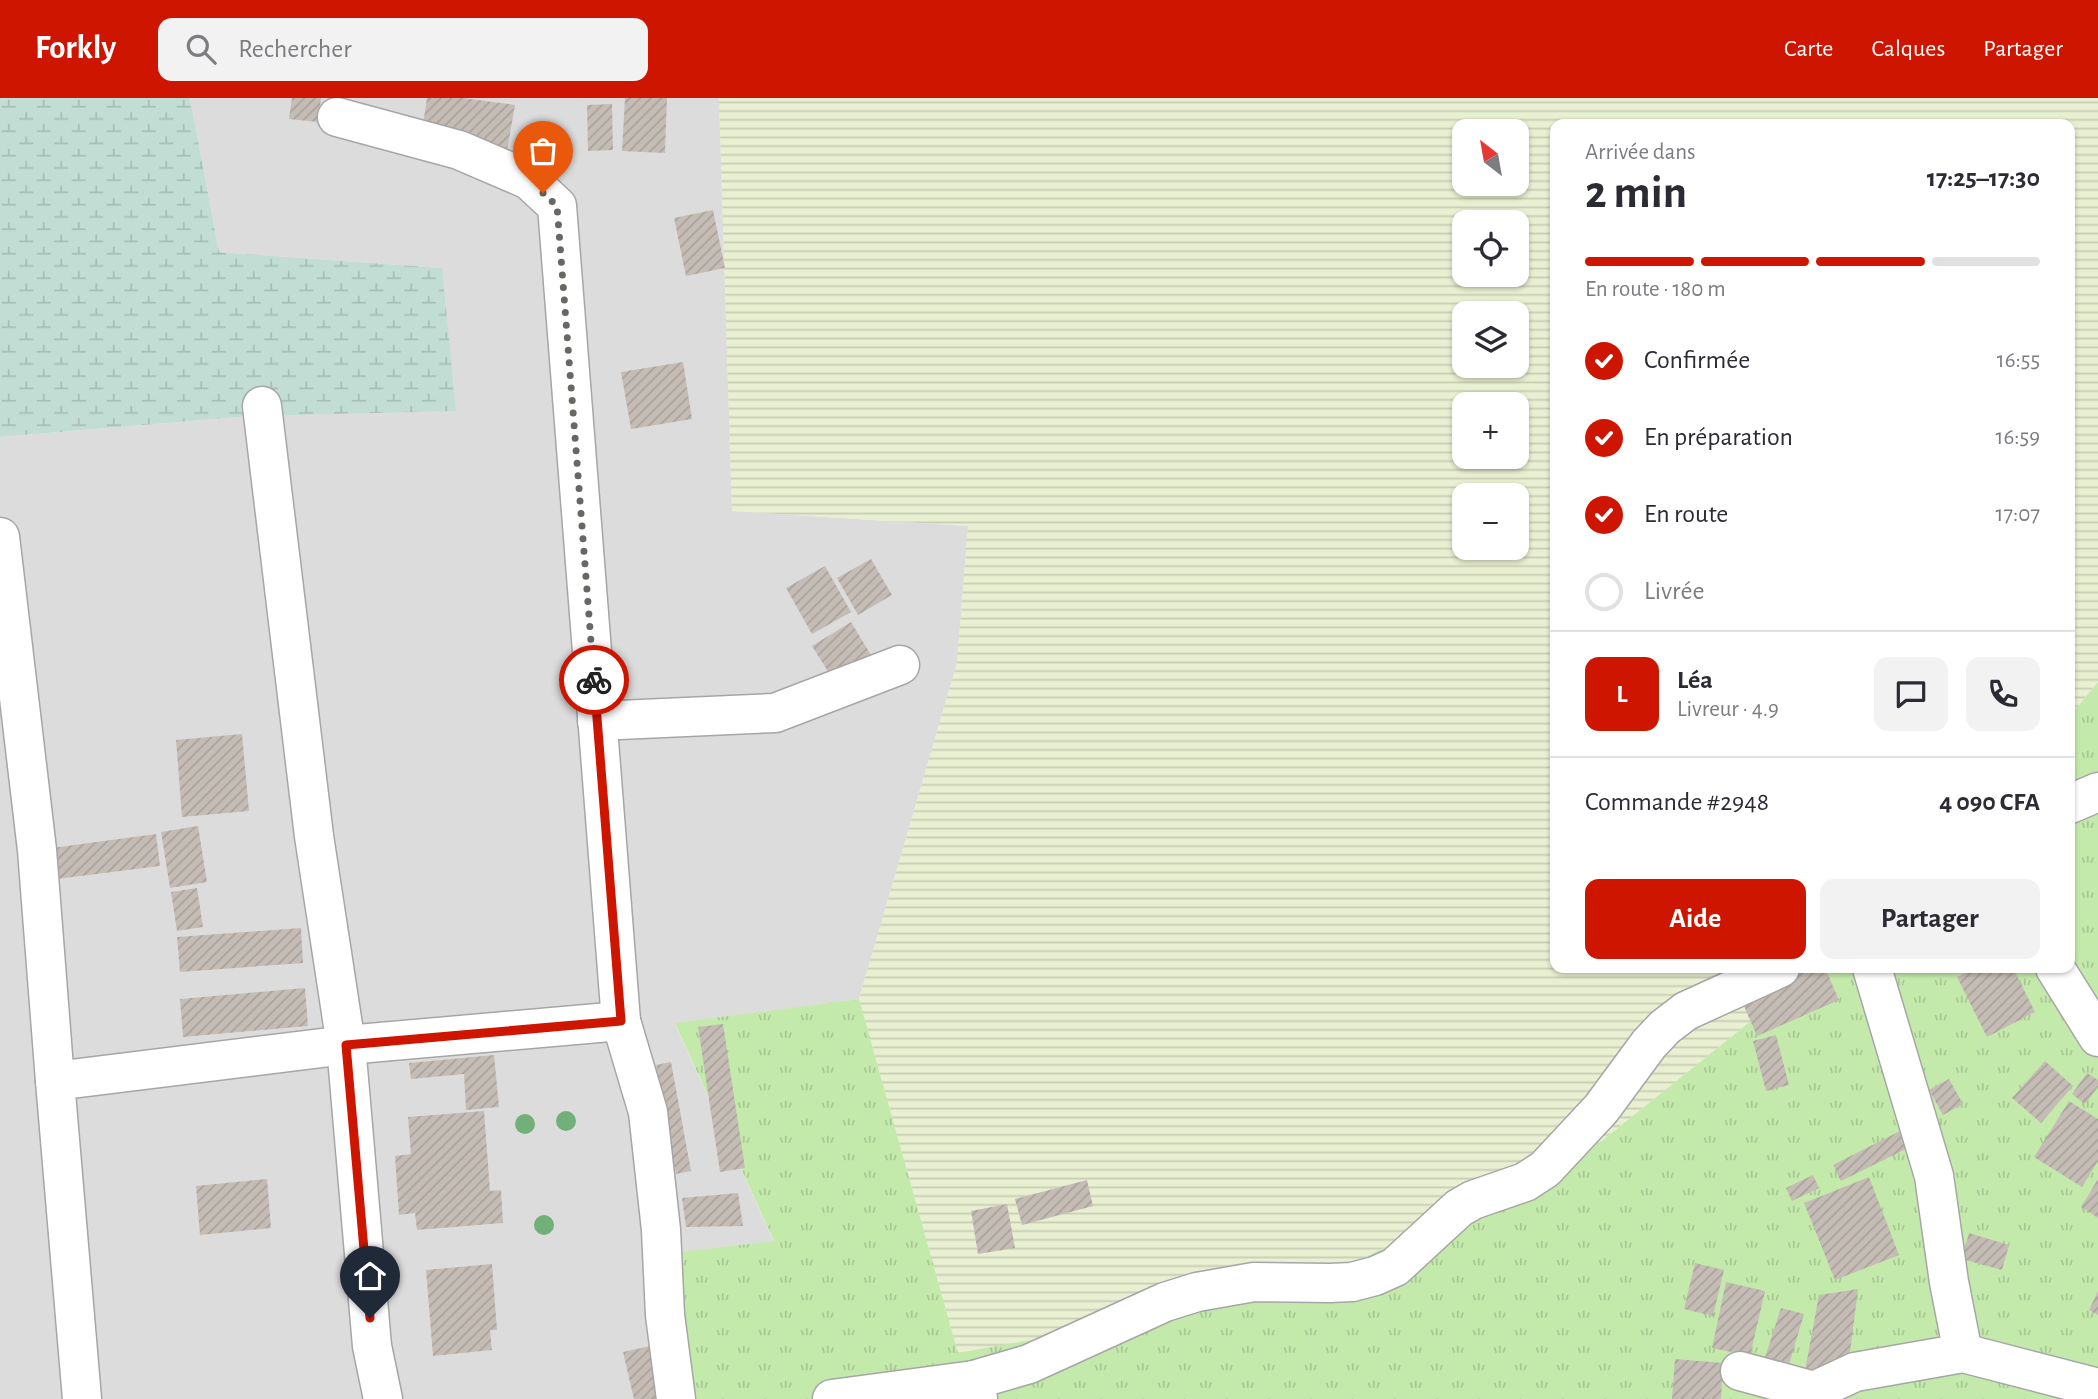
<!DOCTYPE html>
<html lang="fr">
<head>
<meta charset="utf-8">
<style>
  :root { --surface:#fff; --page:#f2f2f3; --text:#2b2b33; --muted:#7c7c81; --line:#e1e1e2; --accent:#ce1500 }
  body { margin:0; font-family:"Alegreya Sans",sans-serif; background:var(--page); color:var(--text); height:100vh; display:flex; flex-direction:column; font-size:26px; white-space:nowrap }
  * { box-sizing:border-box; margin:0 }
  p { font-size:23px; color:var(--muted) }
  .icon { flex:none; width:38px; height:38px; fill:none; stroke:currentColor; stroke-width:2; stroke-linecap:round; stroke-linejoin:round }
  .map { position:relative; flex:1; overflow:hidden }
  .side { position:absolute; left:1550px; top:21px; width:525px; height:854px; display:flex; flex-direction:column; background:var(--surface); border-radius:14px; box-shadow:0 2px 5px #0004 }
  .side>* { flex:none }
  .needle { width:46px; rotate:329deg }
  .tools { position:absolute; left:1452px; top:21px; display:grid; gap:14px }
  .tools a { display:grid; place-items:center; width:77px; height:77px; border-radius:14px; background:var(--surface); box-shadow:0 2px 5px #0004; font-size:35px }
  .pin { position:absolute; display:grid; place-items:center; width:60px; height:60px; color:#fff; margin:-72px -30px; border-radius:50% 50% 50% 0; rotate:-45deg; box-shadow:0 0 7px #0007 }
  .pin .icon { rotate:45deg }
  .courier { position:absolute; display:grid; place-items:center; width:70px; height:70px; margin:-35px; border:5px solid #ce1500; border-radius:50%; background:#fff; color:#222; box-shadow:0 2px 9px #0007 }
  .head em { font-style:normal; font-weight:700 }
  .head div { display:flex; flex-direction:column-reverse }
  .head { display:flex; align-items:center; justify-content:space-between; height:119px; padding:0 35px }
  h1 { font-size:46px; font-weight:700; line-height:52px }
  .bar { display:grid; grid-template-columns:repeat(4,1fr); gap:10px 7px; align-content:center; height:84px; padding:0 35px }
  .bar i { height:9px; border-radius:5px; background:var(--line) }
  .bar .current { background:var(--accent) }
  .bar p { grid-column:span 4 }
  .line { display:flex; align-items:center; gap:18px; padding:0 35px; border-top:2px solid var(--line) }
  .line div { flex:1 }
  .round { display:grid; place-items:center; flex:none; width:74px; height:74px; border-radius:14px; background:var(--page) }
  ol { padding:0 35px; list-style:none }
  li { display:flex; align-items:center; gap:21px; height:77px }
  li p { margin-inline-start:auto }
  li .icon { padding:7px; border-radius:50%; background:var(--accent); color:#fff; stroke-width:4 }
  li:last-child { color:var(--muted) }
  li i { width:38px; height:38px; border:4px solid var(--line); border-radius:50% }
  .action { display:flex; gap:14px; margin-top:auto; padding:14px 35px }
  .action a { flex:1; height:80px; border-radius:14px; background:var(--accent); color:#fff; font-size:28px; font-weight:700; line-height:80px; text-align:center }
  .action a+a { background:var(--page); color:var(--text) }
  header { display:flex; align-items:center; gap:42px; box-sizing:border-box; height:98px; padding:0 35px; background:var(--accent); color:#fff }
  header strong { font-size:33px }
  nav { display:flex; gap:38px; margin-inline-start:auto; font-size:24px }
  .search { width:490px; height:63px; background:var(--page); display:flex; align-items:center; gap:18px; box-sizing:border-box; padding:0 24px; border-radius:14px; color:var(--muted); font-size:26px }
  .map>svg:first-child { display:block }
  .residential { fill:#dddcdc }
  .farmland { fill:url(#farmland-rules); fill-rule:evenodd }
  .grass { fill:url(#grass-tufts) }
  .wetland { fill:url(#wetland-marsh) }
  .building { fill:url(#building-hatch) }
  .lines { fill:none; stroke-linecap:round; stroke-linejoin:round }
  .minor-casing { stroke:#a6a6a6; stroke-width:41 }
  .minor { stroke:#fff; stroke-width:38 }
  .tree { fill:#72b079 }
  .done { stroke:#686764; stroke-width:7; stroke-dasharray:0 12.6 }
  .route { stroke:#ce1500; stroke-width:9 }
</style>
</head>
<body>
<header>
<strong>Forkly</strong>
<div class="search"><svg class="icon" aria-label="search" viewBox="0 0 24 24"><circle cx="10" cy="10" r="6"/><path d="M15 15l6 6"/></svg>Rechercher</div>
<nav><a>Carte</a><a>Calques</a><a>Partager</a></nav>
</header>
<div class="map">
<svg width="2098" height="1301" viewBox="0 0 2098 1301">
  <defs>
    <pattern id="farmland-rules" width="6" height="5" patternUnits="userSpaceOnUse" patternTransform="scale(1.75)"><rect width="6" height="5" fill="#e9efd1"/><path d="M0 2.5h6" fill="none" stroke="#c7ccb3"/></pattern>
    <pattern id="grass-tufts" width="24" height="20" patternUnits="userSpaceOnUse" patternTransform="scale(1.75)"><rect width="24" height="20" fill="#c4eaab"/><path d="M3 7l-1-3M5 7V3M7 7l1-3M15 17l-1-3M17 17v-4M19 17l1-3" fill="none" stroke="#a8c893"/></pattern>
    <pattern id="wetland-marsh" width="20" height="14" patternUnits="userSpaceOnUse" patternTransform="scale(1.75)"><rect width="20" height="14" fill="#c2ded4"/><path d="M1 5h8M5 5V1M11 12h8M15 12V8" fill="none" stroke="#a6beb6"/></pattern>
    <pattern id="building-hatch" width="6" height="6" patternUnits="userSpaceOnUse" patternTransform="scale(1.75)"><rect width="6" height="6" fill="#c5bdb5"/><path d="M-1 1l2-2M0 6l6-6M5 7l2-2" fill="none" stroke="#a9a29b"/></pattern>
  </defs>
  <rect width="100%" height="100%" fill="#f0ede5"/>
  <polygon class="residential" points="190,0 719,0 732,413 968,428 957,565 859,901 675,926 774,1144 680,1301 0,1301 0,339 251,318 442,170 219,154"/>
  <path class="farmland" d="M719,0h1379v584l-28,34v-592h-514v844h261l-214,172 -288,142 -194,42 -163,30 -99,-355 98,-336 11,-137 -236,-15zM1465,33h52v53h-52zM1465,124h52v53h-52zM1465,215h52v53h-52zM1465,306h52v53h-52zM1465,397h52v53h-52z"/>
  <polygon class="grass" points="2098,584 2098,1301 680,1301 662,1156 774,1143 675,925 859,901 958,1255 1121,1226 1315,1184 1603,1042 1817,870 2070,870 2070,618"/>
  <polygon class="wetland" points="0,0 190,0 219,154 442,170 456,313 251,318 0,339"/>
  <g class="building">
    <polygon points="292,0 321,0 318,24 289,21"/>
    <polygon points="427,0 463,0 515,7 507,53 421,40"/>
    <polygon points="625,0 667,0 665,55 622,53"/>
    <polygon points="612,6 613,52 588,53 587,7"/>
    <polygon points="713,112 725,170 686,178 674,120"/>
    <polygon points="683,264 692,321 631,331 621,274"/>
    <polygon points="871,461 892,497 858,517 837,480"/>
    <polygon points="825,468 851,514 812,536 786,490"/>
    <polygon points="851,524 877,567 839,591 812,548"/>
    <polygon points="242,636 249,713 182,719 176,642"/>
    <polygon points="198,728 207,784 170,790 161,734"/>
    <polygon points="156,736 160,768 41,783 37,752"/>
    <polygon points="197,790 203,829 177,833 171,794"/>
    <polygon points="301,830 303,865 180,874 177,839"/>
    <polygon points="1811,870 1825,870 1839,902 1757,938 1741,901"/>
    <polygon points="1976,870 2013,870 2035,914 1987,939 1957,879"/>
    <polygon points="305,890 308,928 183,939 180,901"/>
    <polygon points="723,926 745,1070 720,1074 698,929"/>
    <polygon points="1776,937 1789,987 1766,993 1753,943"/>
    <polygon points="494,957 499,1009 466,1012 464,976 411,981 409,965"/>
    <polygon points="2045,963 2073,988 2041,1025 2012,1000"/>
    <polygon points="671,964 691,1073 676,1076 656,967"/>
    <polygon points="2087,975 2098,982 2098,989 2085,1006 2072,996"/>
    <polygon points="1949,981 1963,1006 1943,1017 1929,992"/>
    <polygon points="2069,1003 2098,1021 2098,1063 2082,1089 2034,1059"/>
    <polygon points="484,1013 490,1093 501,1092 503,1125 417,1132 415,1115 399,1117 395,1058 411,1056 408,1019"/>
    <polygon points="1904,1031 1912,1048 1841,1083 1833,1067"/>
    <polygon points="1813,1077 1819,1090 1792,1103 1786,1090"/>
    <polygon points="1869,1079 1899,1157 1835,1182 1804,1105"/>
    <polygon points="267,1081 271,1130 200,1137 196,1088"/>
    <polygon points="2098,1081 2098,1120 2081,1109"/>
    <polygon points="1087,1082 1093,1108 1022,1127 1015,1101"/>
    <polygon points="738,1095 743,1128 686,1129 682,1100"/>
    <polygon points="1007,1106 1015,1150 978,1156 971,1113"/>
    <polygon points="1969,1135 2009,1147 2002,1172 1962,1161"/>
    <polygon points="1695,1165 1724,1172 1713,1218 1684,1211"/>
    <polygon points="492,1166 497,1232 490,1232 492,1252 433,1258 426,1172"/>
    <polygon points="1726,1184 1765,1193 1750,1258 1712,1250"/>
    <polygon points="1858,1191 1849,1262 1804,1278 1819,1197"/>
    <polygon points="2098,1193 2098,1217 2089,1212"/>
    <polygon points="1781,1210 1804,1216 1787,1273 1763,1266"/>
    <polygon points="650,1248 662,1301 634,1301 623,1254"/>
    <polygon points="1675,1261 1723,1265 1721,1301 1672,1301"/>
  </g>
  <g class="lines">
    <g class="minor-casing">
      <g id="minor">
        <polyline points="337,19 459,52 529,82 557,108 621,923 648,1014 661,1132 665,1217 676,1301"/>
        <polyline points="262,308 314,738 346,947 621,923"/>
        <polyline points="0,439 37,752 55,983"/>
        <polyline points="597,623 775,615 900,567"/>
        <polyline points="2070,706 2098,694"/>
        <polyline points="1872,870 1934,1078 1949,1184 1963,1255"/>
        <polyline points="2055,870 2098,939"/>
        <polyline points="1740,1273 1814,1293 1855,1274 1963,1255 2098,1290"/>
        <polyline points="974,1282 1029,1266 1165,1204 1197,1194 1254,1184 1330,1185 1352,1184 1375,1178 1395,1169 1459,1110 1473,1102 1525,1084 1545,1071 1601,1011 1649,946 1665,929 1686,913 1780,870"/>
        <polyline points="82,1301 55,983 346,947 372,1248 383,1301"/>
        <polyline points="832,1301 974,1282 978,1301"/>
      </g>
    </g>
    <use href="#minor" class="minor"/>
  </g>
  <g class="tree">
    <circle cx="566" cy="1023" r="10"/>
    <circle cx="525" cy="1026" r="10"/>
    <circle cx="544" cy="1127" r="10"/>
  </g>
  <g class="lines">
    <polyline class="done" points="543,95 557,108 594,582"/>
    <polyline class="route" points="370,1220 346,947 621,923 594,582"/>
  </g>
</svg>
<div class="tools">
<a><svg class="needle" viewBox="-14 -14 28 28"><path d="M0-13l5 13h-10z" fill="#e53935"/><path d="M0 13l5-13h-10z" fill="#7c7c81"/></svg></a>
<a><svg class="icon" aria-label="locate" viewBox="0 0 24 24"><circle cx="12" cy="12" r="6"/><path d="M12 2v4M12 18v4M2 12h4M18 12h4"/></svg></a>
<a><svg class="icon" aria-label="layers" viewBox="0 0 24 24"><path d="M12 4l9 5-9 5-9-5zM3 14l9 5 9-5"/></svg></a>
<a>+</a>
<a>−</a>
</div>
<div class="pin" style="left:543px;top:95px;background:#ea580c"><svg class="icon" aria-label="bag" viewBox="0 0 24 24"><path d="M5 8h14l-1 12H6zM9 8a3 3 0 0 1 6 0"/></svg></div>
<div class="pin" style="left:370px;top:1220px;background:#1f2937"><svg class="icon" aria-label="home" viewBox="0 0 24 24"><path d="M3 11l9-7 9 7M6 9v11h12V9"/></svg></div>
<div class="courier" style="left:594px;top:582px"><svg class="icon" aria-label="bike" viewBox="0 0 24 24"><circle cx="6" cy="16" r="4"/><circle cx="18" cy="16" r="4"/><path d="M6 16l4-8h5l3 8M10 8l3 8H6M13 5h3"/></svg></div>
<section class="side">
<div class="head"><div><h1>2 min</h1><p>Arrivée dans</p></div><em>17:25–17:30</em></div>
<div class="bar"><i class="current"></i><i class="current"></i><i class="current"></i><i></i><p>En route · 180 m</p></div>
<ol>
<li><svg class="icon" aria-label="check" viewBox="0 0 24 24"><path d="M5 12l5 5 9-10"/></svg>Confirmée<p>16:55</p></li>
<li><svg class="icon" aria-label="check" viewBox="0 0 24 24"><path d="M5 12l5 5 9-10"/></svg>En préparation<p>16:59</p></li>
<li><svg class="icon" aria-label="check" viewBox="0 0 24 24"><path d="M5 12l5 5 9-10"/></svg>En route<p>17:07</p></li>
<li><i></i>Livrée</li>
</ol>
<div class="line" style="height:126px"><b class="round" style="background:var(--accent);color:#fff">L</b><div><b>Léa</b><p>Livreur · 4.9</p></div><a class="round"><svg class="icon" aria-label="chat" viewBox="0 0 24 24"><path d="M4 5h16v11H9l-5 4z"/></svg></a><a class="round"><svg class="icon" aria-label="phone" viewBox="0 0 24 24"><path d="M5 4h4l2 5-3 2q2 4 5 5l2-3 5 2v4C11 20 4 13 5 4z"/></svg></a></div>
<div class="line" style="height:91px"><div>Commande #2948</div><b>4 090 CFA</b></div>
<div class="action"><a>Aide</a><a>Partager</a></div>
</section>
</div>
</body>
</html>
